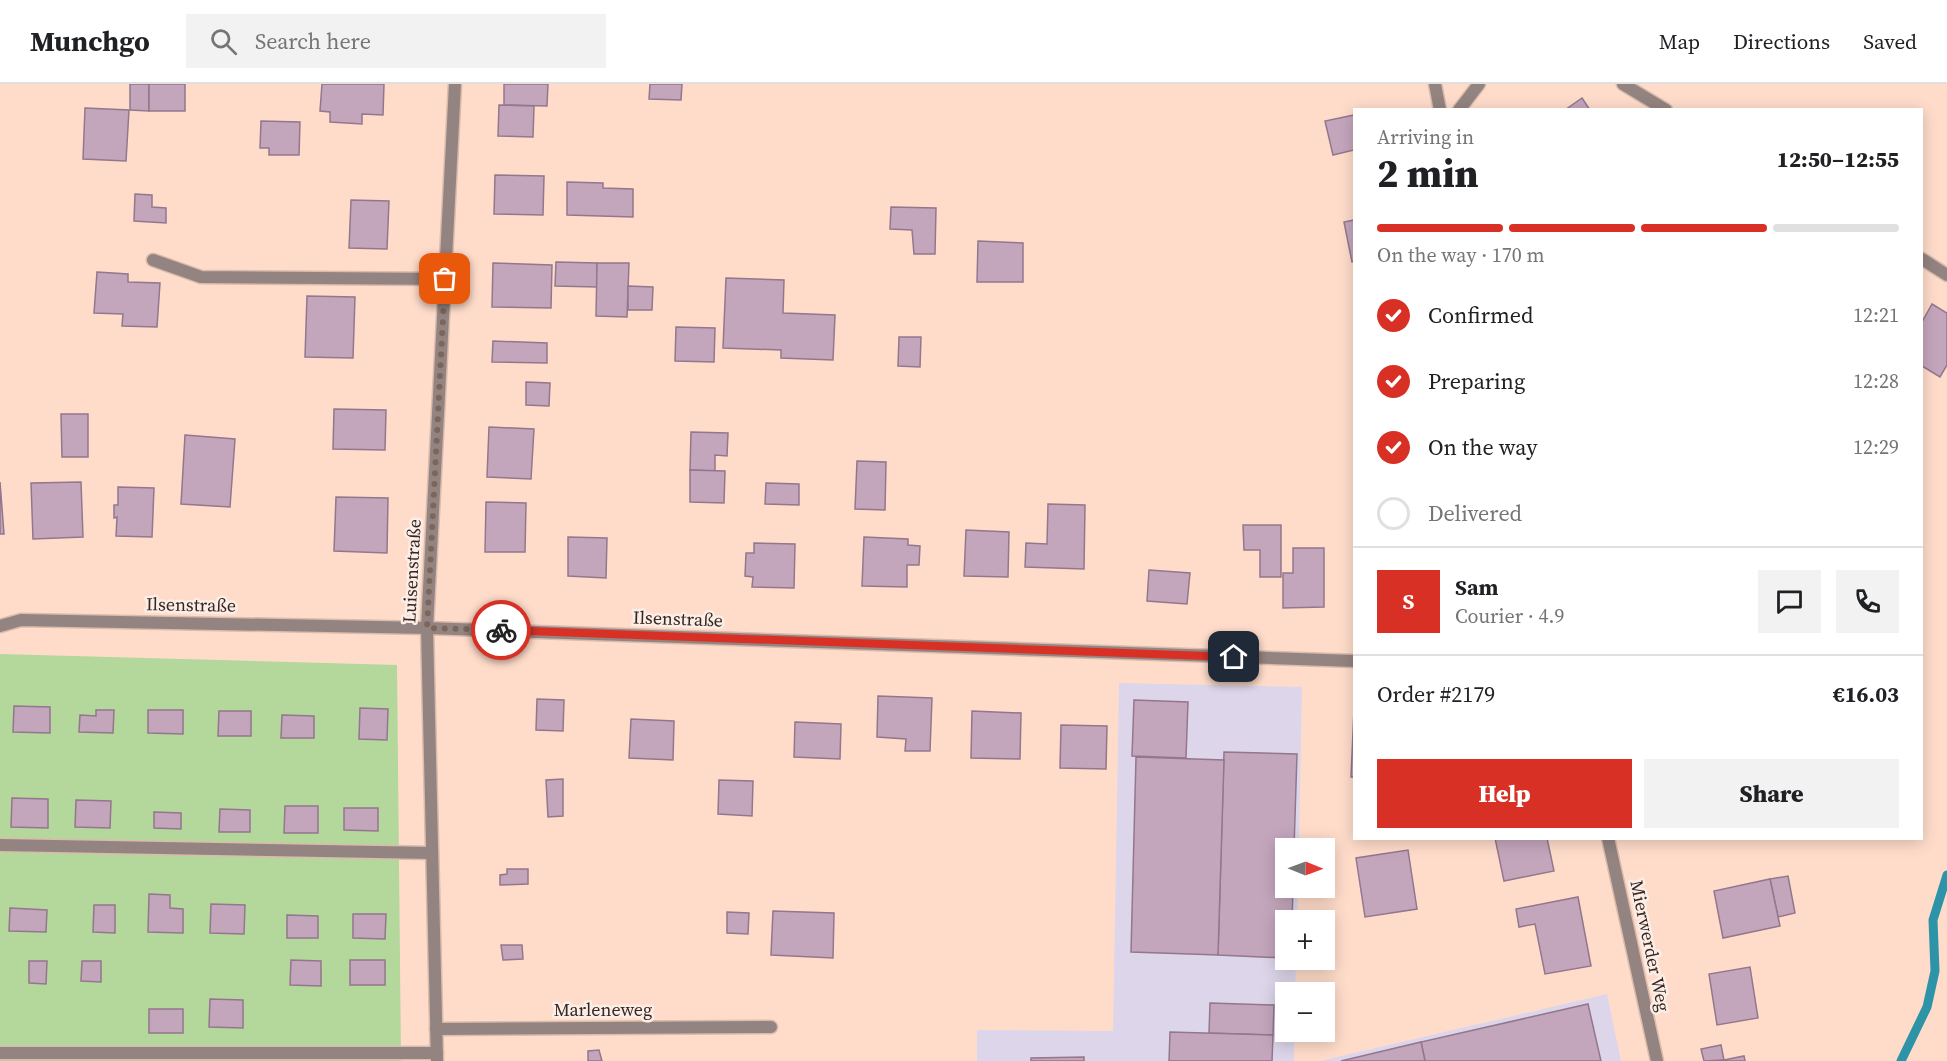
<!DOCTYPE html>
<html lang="en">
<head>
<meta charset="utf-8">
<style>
  :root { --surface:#fff; --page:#f2f2f2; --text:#202124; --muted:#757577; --line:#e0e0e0; --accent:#d93025 }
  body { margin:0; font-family:"Source Serif 4",serif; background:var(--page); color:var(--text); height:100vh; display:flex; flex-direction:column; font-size:22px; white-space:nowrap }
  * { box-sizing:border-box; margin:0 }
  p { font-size:20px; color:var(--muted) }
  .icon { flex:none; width:33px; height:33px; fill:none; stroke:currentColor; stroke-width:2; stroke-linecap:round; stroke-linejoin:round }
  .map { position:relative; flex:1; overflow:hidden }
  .panel { position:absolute; left:1353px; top:24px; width:570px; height:732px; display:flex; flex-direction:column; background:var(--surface); border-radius:0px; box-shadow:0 3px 15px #0003 }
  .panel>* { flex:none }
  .needle { width:39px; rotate:91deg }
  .buttons { position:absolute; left:1275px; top:754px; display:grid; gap:12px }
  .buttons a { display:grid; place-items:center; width:60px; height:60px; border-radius:0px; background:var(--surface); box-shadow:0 3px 15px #0003; font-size:30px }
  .pin { position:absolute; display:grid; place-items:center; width:51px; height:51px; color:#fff; margin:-26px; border-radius:12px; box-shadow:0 3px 9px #0006 }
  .courier { position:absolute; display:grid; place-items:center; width:60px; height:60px; margin:-30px; border:4px solid #d93025; border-radius:50%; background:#fff; color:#222; box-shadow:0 2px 8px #0007 }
  .headline em { font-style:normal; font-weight:800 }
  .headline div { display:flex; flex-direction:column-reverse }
  .headline { display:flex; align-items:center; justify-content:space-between; height:102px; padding:0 24px }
  h1 { font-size:39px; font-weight:800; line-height:45px }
  .bar { display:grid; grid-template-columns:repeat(4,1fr); gap:9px 6px; align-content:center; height:72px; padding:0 24px }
  .bar i { height:8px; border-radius:4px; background:var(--line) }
  .bar .selected { background:var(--accent) }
  .bar p { grid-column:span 4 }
  .line { display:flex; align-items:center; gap:15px; padding:0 24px; border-top:2px solid var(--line) }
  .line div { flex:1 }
  .round { display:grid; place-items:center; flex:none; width:63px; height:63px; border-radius:0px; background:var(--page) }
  ol { padding:0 24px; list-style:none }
  li { display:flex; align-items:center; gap:18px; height:66px }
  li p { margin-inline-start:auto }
  li .icon { padding:6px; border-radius:50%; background:var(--accent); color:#fff; stroke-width:4 }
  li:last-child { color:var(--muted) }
  li i { width:33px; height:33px; border:3px solid var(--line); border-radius:50% }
  .action { display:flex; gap:12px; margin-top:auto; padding:12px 24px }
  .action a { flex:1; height:69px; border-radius:0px; background:var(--accent); color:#fff; font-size:24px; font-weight:800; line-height:69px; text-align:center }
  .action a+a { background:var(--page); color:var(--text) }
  header { display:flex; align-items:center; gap:36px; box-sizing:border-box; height:84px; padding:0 30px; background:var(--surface); border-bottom:2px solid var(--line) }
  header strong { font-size:28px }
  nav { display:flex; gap:33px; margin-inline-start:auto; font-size:21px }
  .search { width:420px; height:54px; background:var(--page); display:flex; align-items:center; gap:15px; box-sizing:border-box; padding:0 21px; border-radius:0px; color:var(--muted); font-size:22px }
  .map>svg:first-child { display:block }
  .industrial { fill:#ddd6eb }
  .green { fill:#b4d79b }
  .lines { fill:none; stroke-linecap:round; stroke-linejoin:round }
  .stream { stroke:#2d94a8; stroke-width:9 }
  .building { fill:#c4a6bc; stroke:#93778c; stroke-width:1.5 }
  .lane-casing { stroke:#dabbac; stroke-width:15 }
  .street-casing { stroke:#dabbac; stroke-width:15 }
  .lane { stroke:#948481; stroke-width:12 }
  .street { stroke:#948481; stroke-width:12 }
  .done { stroke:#7b665c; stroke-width:6; stroke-dasharray:0 10.8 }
  .route { stroke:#d93025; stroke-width:8 }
  .labels { text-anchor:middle; stroke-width:5; stroke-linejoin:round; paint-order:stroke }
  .street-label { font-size:18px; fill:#342721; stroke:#fceee7 }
</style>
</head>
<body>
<header>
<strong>Munchgo</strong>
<div class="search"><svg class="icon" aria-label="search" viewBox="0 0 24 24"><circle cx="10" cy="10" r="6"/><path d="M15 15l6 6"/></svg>Search here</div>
<nav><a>Map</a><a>Directions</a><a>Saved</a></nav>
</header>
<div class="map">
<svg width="1947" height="977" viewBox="0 0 1947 977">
  <rect width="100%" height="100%" fill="#ffdcca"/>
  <g class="industrial">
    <polygon points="1119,599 1302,603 1299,765 1286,765 1286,804 1298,804 1297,837 1286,837 1286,876 1296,876 1295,909 1286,909 1286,948 1294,948 1294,977 977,977 977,946 1113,947"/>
    <polygon points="1607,910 1621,977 1320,977"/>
  </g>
  <polygon class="green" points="0,570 397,581 401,977 0,977"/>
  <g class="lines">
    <polyline class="stream" points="1901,977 1927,923 1935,887 1933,836 1947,791"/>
  </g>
  <g class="building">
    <polygon points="130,0 149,0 149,27 130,26"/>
    <rect x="149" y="0" width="36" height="27"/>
    <polygon points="322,0 384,0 383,31 362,30 362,40 330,38 330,28 320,27"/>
    <polygon points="504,0 548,0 547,22 504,21"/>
    <polygon points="650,0 682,0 681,16 649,15"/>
    <polygon points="1582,14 1590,26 1565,26"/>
    <polygon points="499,21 534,22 533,53 498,52"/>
    <polygon points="85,24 129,26 126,77 83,75"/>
    <polygon points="1354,31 1354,66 1333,71 1325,37"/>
    <polygon points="261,37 300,38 299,71 269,71 269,64 260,64"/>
    <polygon points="495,91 544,92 543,131 494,130"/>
    <polygon points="567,98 603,99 603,104 633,105 633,133 567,131"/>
    <polygon points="135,110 152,111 152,123 166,124 166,139 134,137"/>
    <polygon points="351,116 389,117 387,165 349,164"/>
    <polygon points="891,123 936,124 935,170 914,170 912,146 890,145"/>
    <polygon points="1354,136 1354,177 1352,178 1344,138"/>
    <polygon points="978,157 1023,159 1023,198 977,198"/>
    <polygon points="556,178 597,179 597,203 555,202"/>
    <polygon points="493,179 552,181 551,224 492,223"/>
    <polygon points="597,179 629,179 627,233 596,232"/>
    <polygon points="97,188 128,190 128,198 160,199 157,243 122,242 123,230 94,229"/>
    <polygon points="726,194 784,196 783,229 835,231 833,276 781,274 781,266 723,264"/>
    <polygon points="628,202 653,203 652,226 628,226"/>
    <polygon points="307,212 355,213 353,274 305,273"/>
    <polygon points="1932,220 1947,229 1947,281 1940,293 1922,282 1922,238"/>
    <polygon points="676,243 715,244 714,278 675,277"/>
    <polygon points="899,253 921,253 920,283 898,282"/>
    <polygon points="493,257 547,259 547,279 492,278"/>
    <polygon points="526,298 550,299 549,322 526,321"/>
    <polygon points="334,325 386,326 385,366 333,365"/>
    <polygon points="61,330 88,330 88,373 62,373"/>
    <polygon points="489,343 534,345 531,395 487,393"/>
    <polygon points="691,348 728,349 727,372 715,371 715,387 690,386"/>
    <polygon points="185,351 235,355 230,423 181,420"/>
    <polygon points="857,377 886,378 885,426 855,425"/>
    <polygon points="690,386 725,387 724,419 690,418"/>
    <polygon points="0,398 4,450 0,450"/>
    <polygon points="81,398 83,453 33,455 31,399"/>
    <polygon points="766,399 799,400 799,421 765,420"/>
    <polygon points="118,403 154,404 152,453 116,452 117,433 114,434 114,421 118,421"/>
    <polygon points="336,413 388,414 387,469 334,467"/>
    <polygon points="486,418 526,419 525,468 485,468"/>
    <polygon points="1048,420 1085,421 1084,485 1025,483 1026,459 1047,460"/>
    <polygon points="1243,441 1281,441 1281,493 1260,493 1260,466 1244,466"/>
    <polygon points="966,446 1009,448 1008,493 964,492"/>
    <polygon points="568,453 607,454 606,494 568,492"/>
    <polygon points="864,453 908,455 908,461 920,462 919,481 907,481 907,503 862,502"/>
    <polygon points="754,459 795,460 794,504 752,503 753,493 745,492 746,469 754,469"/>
    <polygon points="1293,464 1324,464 1324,523 1283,524 1283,489 1293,489"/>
    <polygon points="1149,486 1190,489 1187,520 1147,517"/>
    <polygon points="878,612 932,614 930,667 905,667 906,655 877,653"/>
    <polygon points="537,615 564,616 563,647 536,646"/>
    <polygon points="1134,616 1188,618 1186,674 1132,672"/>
    <polygon points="14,622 50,623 50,649 13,648"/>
    <polygon points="360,624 388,625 387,656 359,655"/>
    <polygon points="96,626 114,626 113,649 79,648 80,631 96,632"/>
    <polygon points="148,626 183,626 183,650 148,649"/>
    <polygon points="1354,626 1354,693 1351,693"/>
    <polygon points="219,627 251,627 251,652 218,652"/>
    <polygon points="972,627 1021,629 1020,675 971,674"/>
    <polygon points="282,631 314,632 314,654 281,654"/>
    <polygon points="631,635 674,637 673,676 629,674"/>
    <polygon points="795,638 841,640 840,675 794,673"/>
    <polygon points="1061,641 1107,642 1106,685 1060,684"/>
    <polygon points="1224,668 1297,670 1294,765 1286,765 1286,804 1293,804 1292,837 1286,837 1286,874 1218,871"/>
    <polygon points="1136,673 1224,676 1218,871 1131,868"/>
    <polygon points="563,695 563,732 548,733 546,696"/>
    <polygon points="719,696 753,697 752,732 718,730"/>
    <polygon points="12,714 48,715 48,744 11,743"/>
    <polygon points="76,716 111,717 110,744 75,743"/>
    <polygon points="285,722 318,722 318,749 284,749"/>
    <polygon points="344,724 378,724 378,747 344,746"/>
    <polygon points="220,725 250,726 250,748 219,748"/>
    <polygon points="154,728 181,729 181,745 154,744"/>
    <polygon points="1495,754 1547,754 1554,787 1504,797"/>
    <polygon points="1408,766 1417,825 1365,833 1356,774"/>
    <polygon points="507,785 528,785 528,800 500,801 500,791 507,790"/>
    <polygon points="1788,792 1795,829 1778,833 1770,795"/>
    <polygon points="1770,795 1780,842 1723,854 1714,807"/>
    <polygon points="149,810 170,811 170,824 183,825 183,849 148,848"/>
    <polygon points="1578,813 1591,882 1545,890 1535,840 1519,843 1516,825"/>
    <polygon points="211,820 245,821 244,850 210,849"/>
    <polygon points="94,821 115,821 115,849 93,848"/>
    <polygon points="10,824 47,826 46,848 9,847"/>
    <polygon points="773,827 834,829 833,874 771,871"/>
    <polygon points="727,828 749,829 748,850 727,849"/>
    <polygon points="353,830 386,830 385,855 353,854"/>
    <polygon points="287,831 318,832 318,854 287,854"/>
    <polygon points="501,861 522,861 523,875 503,876"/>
    <polygon points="291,876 321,877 321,902 290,901"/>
    <rect x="350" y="876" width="35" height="25"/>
    <polygon points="29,877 47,877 46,900 29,899"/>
    <polygon points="82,877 101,877 101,898 81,897"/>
    <polygon points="1750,883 1758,934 1717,941 1709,890"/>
    <polygon points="210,915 243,916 243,944 209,943"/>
    <polygon points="1210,919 1274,921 1273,951 1209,949"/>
    <polygon points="1588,920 1601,977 1425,977 1421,958"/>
    <rect x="149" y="925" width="34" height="24"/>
    <polygon points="1170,948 1273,951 1272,977 1169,977"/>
    <polygon points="1421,958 1425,977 1341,977"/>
    <polygon points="1721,961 1724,976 1704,977 1701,965"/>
    <polygon points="599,966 602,977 588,977 588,967"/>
    <polygon points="1744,972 1745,977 1716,977 1724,976"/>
    <polygon points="1084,973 1084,977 1031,977 1031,974"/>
  </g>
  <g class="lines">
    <g class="lane-casing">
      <g id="lane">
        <polyline points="153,176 201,193 445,195"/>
        <polyline points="0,761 432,769"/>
        <polyline points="0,969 437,969"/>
      </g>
    </g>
    <g class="street-casing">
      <g id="street">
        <polyline points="1435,0 1440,26"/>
        <polyline points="1623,0 1666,26"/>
        <polyline points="1459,26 1479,0"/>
        <polyline points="1922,175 1947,191"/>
        <polyline points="0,542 21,536 427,544 1354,577"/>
        <polyline points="1608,754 1657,977"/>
        <polyline points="436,945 771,943"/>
        <polyline points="437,977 427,544 455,0"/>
      </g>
    </g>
    <use href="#lane" class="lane"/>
    <use href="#street" class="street"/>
  </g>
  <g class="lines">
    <polyline class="done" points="445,195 427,544 501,546"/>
    <polyline class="route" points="501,546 1234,573"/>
  </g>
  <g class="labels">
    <g class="street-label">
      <text transform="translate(412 487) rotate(-87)" y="6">Luisenstraße</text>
      <text transform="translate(191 521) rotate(1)" y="6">Ilsenstraße</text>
      <text transform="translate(678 535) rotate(2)" y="6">Ilsenstraße</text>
      <text transform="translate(1650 862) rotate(78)" y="6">Mierwerder Weg</text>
      <text x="603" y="932">Marleneweg</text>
    </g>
  </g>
</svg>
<div class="buttons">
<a><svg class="needle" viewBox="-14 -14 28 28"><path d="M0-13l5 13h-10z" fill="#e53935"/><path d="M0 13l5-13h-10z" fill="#757577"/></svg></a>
<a>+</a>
<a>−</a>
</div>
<div class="pin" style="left:445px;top:195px;background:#ea580c"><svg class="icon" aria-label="bag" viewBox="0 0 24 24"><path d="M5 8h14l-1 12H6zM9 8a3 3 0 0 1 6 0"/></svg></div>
<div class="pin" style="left:1234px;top:573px;background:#1f2937"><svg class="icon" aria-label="home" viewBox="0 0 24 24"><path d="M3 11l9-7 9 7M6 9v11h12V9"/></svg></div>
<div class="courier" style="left:501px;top:546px"><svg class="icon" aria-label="bike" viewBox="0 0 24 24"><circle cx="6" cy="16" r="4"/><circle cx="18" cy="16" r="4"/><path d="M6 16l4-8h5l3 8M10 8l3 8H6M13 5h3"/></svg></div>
<section class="panel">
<div class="headline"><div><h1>2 min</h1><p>Arriving in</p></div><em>12:50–12:55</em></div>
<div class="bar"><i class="selected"></i><i class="selected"></i><i class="selected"></i><i></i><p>On the way · 170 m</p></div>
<ol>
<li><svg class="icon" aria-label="check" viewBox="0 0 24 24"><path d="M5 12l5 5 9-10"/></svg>Confirmed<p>12:21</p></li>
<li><svg class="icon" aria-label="check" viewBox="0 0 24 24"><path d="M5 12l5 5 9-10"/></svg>Preparing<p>12:28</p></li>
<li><svg class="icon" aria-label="check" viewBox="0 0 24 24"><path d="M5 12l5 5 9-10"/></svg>On the way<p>12:29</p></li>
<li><i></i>Delivered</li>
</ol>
<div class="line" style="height:108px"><b class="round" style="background:var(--accent);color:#fff">S</b><div><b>Sam</b><p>Courier · 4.9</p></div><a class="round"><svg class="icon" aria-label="chat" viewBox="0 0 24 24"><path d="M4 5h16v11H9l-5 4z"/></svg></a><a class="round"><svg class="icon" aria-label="phone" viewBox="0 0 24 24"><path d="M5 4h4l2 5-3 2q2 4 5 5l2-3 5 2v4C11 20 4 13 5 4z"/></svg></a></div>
<div class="line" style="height:78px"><div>Order #2179</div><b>€16.03</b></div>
<div class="action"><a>Help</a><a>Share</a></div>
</section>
</div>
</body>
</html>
